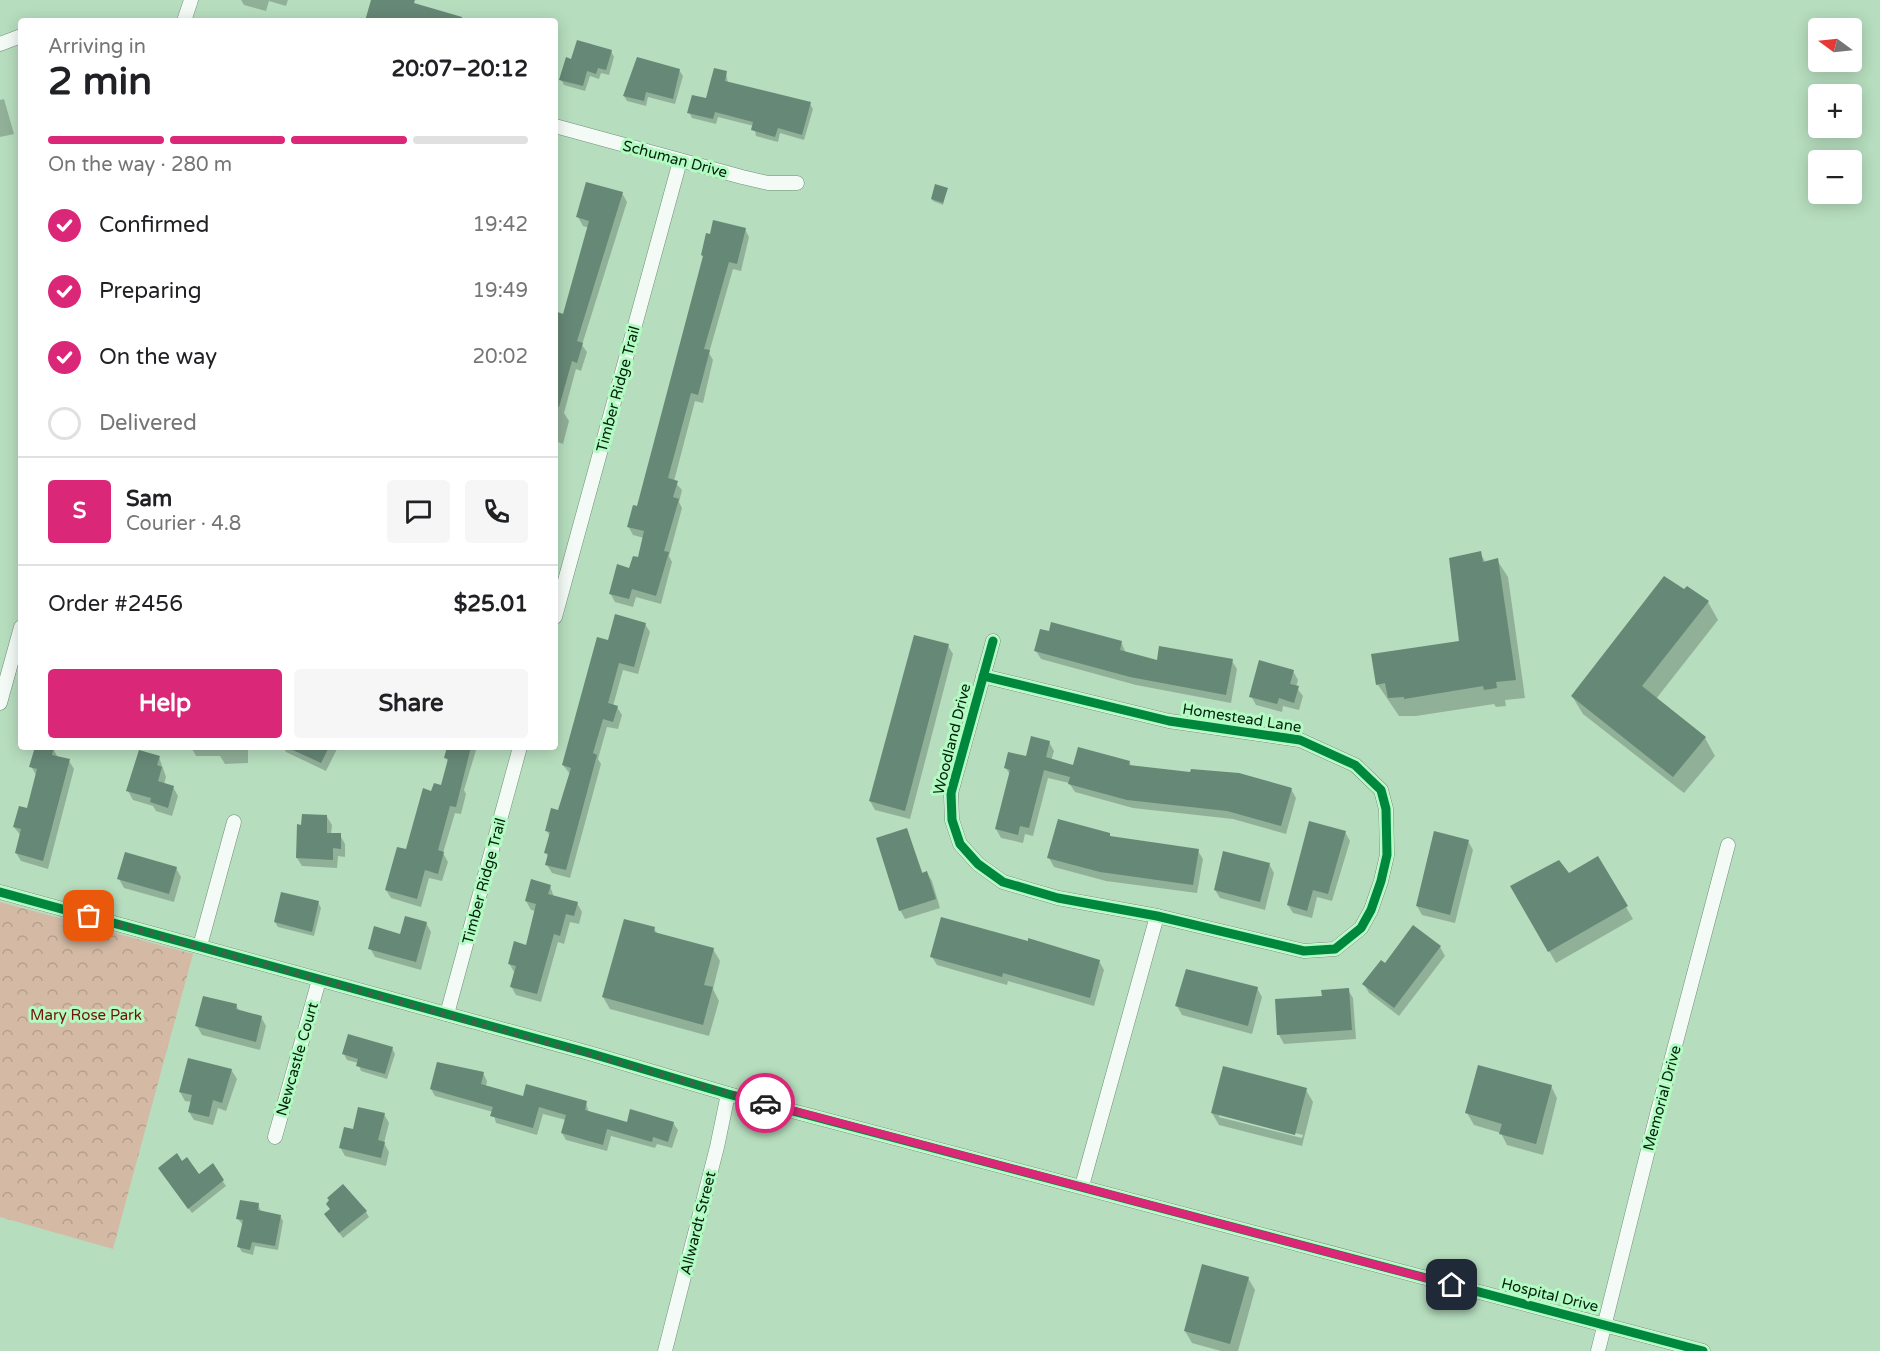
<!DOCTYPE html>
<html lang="en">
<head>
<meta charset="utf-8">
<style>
  :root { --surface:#fff; --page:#f6f6f6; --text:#202124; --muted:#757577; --line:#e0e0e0; --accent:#db2777 }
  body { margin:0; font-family:"Varela Round",sans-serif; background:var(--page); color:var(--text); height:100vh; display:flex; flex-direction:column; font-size:22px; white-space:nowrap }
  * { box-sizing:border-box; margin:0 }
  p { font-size:20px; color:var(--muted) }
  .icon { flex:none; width:33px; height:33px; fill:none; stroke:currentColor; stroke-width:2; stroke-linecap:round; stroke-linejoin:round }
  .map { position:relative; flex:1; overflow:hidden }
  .drawer { position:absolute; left:18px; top:18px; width:540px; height:732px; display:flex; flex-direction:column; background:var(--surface); border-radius:6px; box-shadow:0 3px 15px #0003 }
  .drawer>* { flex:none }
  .needle { width:39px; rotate:285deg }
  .buttons { position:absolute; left:1808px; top:18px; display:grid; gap:12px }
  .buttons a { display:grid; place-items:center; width:54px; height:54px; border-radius:6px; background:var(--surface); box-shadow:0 3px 15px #0003; font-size:30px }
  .pin { position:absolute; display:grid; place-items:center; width:51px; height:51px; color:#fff; margin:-26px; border-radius:12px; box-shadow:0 3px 9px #0006 }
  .courier { position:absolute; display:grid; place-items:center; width:60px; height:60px; margin:-30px; border:4px solid #db2777; border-radius:50%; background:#fff; color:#222; box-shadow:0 2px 8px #0007 }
  .headline em { font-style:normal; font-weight:700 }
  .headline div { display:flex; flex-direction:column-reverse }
  .headline { display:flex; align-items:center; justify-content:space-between; height:102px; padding:0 30px }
  h1 { font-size:39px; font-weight:700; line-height:45px }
  .bar { display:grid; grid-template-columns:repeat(4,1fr); gap:9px 6px; align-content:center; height:72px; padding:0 30px }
  .bar i { height:8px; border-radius:4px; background:var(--line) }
  .bar .selected { background:var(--accent) }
  .bar p { grid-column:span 4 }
  .line { display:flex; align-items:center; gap:15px; padding:0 30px; border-top:2px solid var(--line) }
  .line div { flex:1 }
  .round { display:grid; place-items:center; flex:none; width:63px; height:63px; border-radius:6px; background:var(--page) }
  ol { padding:0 30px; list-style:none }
  li { display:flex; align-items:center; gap:18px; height:66px }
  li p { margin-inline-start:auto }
  li .icon { padding:6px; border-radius:50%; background:var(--accent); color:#fff; stroke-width:4 }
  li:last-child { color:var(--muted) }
  li i { width:33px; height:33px; border:3px solid var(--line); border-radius:50% }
  .button { display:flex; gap:12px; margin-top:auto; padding:12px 30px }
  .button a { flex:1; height:69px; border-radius:6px; background:var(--accent); color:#fff; font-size:24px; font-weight:700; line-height:69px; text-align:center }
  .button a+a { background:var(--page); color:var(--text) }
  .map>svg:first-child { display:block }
  .park { fill:url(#park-crowns) }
  .shadow { fill:#0003; fill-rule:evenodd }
  .building { fill:#668876 }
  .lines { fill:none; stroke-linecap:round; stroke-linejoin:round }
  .street-casing { stroke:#719079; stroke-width:15 }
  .street { stroke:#f4faf5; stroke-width:14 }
  .cycleway-casing { stroke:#b2fbc2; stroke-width:13 }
  .cycleway { stroke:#00873e; stroke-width:9 }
  .done { stroke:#41624a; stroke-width:6; stroke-dasharray:0 10.8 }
  .route { stroke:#db2777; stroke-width:8 }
  .labels { text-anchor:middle; stroke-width:6; stroke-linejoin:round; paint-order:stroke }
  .street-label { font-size:15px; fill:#02200c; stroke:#b2fbc2 }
  .park-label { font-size:15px; fill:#741408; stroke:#b2fbc2 }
</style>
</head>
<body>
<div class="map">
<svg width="1880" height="1351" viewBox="0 0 1880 1351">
  <defs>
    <pattern id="park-crowns" width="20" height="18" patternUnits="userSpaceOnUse" patternTransform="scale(1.5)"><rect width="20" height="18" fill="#d4baa4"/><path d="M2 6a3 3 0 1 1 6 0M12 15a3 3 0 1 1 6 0" fill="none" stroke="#b4a08c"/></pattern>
  </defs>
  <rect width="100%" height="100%" fill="#b6ddbe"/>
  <polygon class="park" points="0,902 193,954 113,1249 0,1217"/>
  <g class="shadow">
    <polygon points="241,0 288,0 286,6 269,1 266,11 244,5"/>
    <polygon points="611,51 614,57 609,75 601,73 599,79 590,76 585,91 564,85 561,79"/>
    <polygon points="679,70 683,76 675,104 648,97 646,106 627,101 624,96"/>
    <polygon points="726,73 728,83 810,104 813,109 804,140 780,133 778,142 756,136 754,126 718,117 716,124 692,118 689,112 707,100"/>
    <polygon points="4,99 14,134 0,137 0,100"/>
    <polygon points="947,189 943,205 933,201 932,199"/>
    <polygon points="622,193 627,202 582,345 587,352 581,371 576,369 564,413 569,421 563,444 555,441 555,313 564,316 589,228 583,226 578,217"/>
    <polygon points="745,229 749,237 741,271 733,269 709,353 713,360 703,403 695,401 674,481 682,490 679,502 682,508 669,556 672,562 661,604 636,597 633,607 615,602 610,593 639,559 644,538 633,535 628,526 638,508 704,258 702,255"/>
    <polygon points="1480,553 1486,563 1497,560 1508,577 1525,698 1505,700 1506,706 1496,707 1494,704 1416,716 1399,716 1378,685 1372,655 1460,642"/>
    <polygon points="1685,591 1708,602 1718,620 1656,699 1705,738 1715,756 1684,793 1583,714 1572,696"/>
    <polygon points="645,624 650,632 638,674 623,670 613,706 617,707 622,715 618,729 607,727 598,759 601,764 570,878 552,873 547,865 549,858 546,853 550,837 547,831 559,811 570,774 563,765 609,642"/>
    <polygon points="1121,642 1126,653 1158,662 1232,661 1237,669 1231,703 1136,685 1041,659 1036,651"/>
    <polygon points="948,646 953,654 910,819 875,810 870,801"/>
    <polygon points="1293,671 1298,680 1296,687 1303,696 1299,710 1283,706 1282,712 1256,705 1251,696"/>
    <polygon points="1049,742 1054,751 1051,761 1074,767 1129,762 1132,767 1291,789 1296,798 1286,834 1233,819 1133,808 1075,792 1069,783 1048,778 1033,836 1025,834 1023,843 1001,838 996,829 1010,775 1006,768 1027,758"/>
    <polygon points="36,747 53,748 58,758 69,761 74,769 48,869 21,861 16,853 21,836 14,827 28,810 36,775 31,766"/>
    <polygon points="191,747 248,747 248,763 225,764 220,756 196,756"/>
    <polygon points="283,747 338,747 326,771 286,752"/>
    <polygon points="449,747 477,747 464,790 466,794 461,814 455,813 443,853 448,862 442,881 429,878 421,907 391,898 386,890 407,851 433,793 442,787 449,763 446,758"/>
    <polygon points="159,757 166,777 164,784 173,787 178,796 172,816 156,811 153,806 133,800 128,791"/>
    <polygon points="327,817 332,825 331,835 340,835 345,844 345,857 338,856 337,868 302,866 297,858 302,826"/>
    <polygon points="907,830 923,874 927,873 932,881 940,908 905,919 900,910"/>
    <polygon points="1345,832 1350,841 1332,901 1317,897 1312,918 1293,913 1288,905"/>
    <polygon points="1109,834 1111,838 1198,851 1203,859 1197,893 1106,881 1054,867 1049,858"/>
    <polygon points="1468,841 1473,850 1455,923 1422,915 1417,906"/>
    <polygon points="1597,858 1633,919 1556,963 1512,887 1568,875"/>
    <polygon points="1269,864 1274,873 1265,910 1220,898 1215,890"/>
    <polygon points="176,868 181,877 174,902 124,888 119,879"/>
    <polygon points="550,886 554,897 577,903 582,912 579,924 570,922 564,944 558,942 541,1002 516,995 511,986 514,972 509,963 527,946 536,911 531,910 526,901"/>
    <polygon points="318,902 321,908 314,936 278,927 275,922"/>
    <polygon points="426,923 431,932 421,970 375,957 370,948"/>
    <polygon points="654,929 658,934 713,949 720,961 713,989 719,1001 709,1036 610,1009 603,997"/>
    <polygon points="1440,947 1445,956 1399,1016 1369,993 1364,984 1385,965"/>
    <polygon points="932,957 1099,961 1104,970 1094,1006 1008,981 1007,985 937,965"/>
    <polygon points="1257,988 1262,997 1252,1034 1182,1015 1177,1006"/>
    <polygon points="1348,990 1353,998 1356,1039 1284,1044 1279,1035 1277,1000 1323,997"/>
    <polygon points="236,1005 240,1012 261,1017 266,1026 260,1050 202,1035 197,1026"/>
    <polygon points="392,1048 395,1054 387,1079 361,1071 358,1063 347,1060 344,1054"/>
    <polygon points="189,1060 232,1071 237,1079 226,1111 218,1108 213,1125 194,1120 189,1112 192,1102 185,1101 180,1092"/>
    <polygon points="483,1073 487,1081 486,1086 524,1097 586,1103 589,1113 628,1123 673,1123 678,1130 672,1148 657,1144 655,1148 611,1136 607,1151 566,1140 562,1133 566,1120 543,1114 537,1135 496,1123 493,1112 435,1096 431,1089"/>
    <polygon points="1551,1086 1557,1098 1543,1155 1507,1145 1501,1133 1474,1125 1467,1113"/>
    <path d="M1306,1090l7,12 -11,44 -83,-21 -7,-12zM1219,1114l84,21 -1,3 -83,-21z"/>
    <polygon points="384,1114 389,1123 384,1143 389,1152 386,1166 345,1156 340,1147 354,1131"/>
    <polygon points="182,1163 198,1176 212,1165 226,1186 192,1213 163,1174"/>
    <polygon points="258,1204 261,1212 280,1216 283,1221 278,1250 255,1246 253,1255 242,1252 239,1247 243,1225 238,1219"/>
    <polygon points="366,1212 369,1217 343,1238 325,1214"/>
    <polygon points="1248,1278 1255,1290 1238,1351 1221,1351 1192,1343 1185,1331"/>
  </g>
  <g class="building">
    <polygon points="371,0 415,0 414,3 462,17 462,21 365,21"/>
    <polygon points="577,40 612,50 606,70 598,68 596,74 587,71 583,86 559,80 566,57 571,59"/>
    <polygon points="637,57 680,69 673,99 646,92 644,101 623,96"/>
    <polygon points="714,68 727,71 725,81 811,102 802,135 778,128 775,137 751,130 753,122 715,112 713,119 687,113 692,95 706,98"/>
    <polygon points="586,182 623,192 577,341 583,343 577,363 572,361 559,407 555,406 555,311 563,314 589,221 576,217"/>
    <polygon points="935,184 948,188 943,203 931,199"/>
    <polygon points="713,220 746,228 737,264 729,262 704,349 710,350 698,395 691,393 668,478 678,481 673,497 679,499 664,551 669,552 656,596 632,589 629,599 609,594 617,564 629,568 633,556 638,557 644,531 627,527 633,505 637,506 703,256 701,255 706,233 710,234"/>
    <polygon points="1481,551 1483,562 1498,558 1516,680 1496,682 1497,688 1484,690 1483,686 1404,699 1404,697 1388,698 1385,683 1376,685 1371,654 1459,641 1449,558"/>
    <polygon points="1664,576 1684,589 1687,586 1709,601 1642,686 1706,737 1673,777 1571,696"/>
    <polygon points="615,614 646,623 634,667 619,663 608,703 618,706 613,722 603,719 593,753 597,755 566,870 545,865 548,854 544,853 550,832 545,831 551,808 558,810 571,768 562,765 597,637 608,640"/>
    <polygon points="1051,622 1122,641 1120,650 1157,660 1159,646 1233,659 1226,695 1130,677 1034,651 1040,629 1049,631"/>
    <polygon points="914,635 949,644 905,811 869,801"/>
    <polygon points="1259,660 1294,670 1290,684 1299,686 1294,703 1279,698 1277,704 1249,697"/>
    <polygon points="1031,736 1050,741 1046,757 1073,765 1078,747 1130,761 1129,765 1190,772 1191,769 1239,773 1292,788 1281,826 1227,811 1127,800 1068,784 1070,777 1044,770 1029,828 1020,826 1018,835 995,829 1010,770 1004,768 1008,752 1026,756"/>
    <polygon points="35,747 54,747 52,755 70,759 43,861 15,853 21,829 13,827 19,806 27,808 37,769 29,767"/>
    <polygon points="286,747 329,747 321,763"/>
    <polygon points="447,747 471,747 456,807 450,806 438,850 444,852 438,874 425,870 417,899 385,890 397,847 406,849 423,788 431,791 434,783 441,785 448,759 444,758"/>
    <polygon points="139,750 160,756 157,765 162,767 158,781 174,786 168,808 150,802 151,798 126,791"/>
    <polygon points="302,814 327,815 327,833 341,833 341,849 333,848 333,860 296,858 297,824 301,825"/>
    <polygon points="1058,819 1110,833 1110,836 1199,849 1193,885 1100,872 1047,858"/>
    <polygon points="1309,821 1346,831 1328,894 1313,890 1307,911 1287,905"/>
    <polygon points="907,828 922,873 927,871 936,899 899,911 876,838"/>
    <polygon points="1434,831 1469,840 1450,915 1416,906"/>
    <polygon points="1223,851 1270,863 1260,902 1214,890"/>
    <polygon points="125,852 177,867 169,894 117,879"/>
    <polygon points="1598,856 1628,906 1548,952 1510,886 1559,860 1569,873"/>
    <polygon points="531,879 551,885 548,894 578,902 574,916 566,914 560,936 554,934 537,994 510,987 516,966 508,964 514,941 526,945 536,904 525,901"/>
    <polygon points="281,892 319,901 312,932 274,922"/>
    <polygon points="405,916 427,922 416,962 368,949 374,926 400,934"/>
    <polygon points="941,917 1028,941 1028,938 1100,960 1090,998 1003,973 1002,977 930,957"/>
    <polygon points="624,919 655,927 654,932 714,948 704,985 713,987 703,1025 602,997"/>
    <polygon points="1413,925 1441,946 1394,1008 1362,984 1381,960 1385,963"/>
    <polygon points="1186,969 1258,987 1248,1026 1175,1006"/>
    <polygon points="1349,988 1352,1030 1277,1035 1275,999 1322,996 1321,990"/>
    <polygon points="203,996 237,1004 236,1009 262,1016 256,1042 195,1026"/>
    <polygon points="348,1034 393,1047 385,1074 356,1066 358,1059 342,1054"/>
    <polygon points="188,1058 232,1069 222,1103 213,1100 209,1117 188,1112 192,1095 179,1092"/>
    <polygon points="437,1062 484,1072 481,1084 523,1096 526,1084 587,1101 585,1110 627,1122 630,1109 674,1122 668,1142 653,1137 652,1142 607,1129 603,1145 561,1133 566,1115 539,1107 533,1128 490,1116 493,1107 430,1089"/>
    <polygon points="1478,1065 1552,1085 1536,1144 1499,1134 1502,1124 1465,1113"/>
    <polygon points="1223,1066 1307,1088 1295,1135 1211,1113"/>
    <polygon points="358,1107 385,1113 378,1140 385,1142 381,1158 339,1148 344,1127 353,1129"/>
    <polygon points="177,1153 182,1161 187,1157 199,1174 213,1163 224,1180 188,1209 158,1168"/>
    <polygon points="343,1184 367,1211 339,1233 324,1214 330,1209 326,1204 329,1200 327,1198"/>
    <polygon points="240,1200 259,1203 258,1210 281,1215 275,1246 252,1242 250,1250 237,1247 243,1220 236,1219"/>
    <polygon points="1202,1264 1249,1277 1230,1344 1184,1331"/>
  </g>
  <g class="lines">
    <g class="street-casing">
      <g id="street">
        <polyline points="184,21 191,0"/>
        <polyline points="0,44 21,36"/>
        <polyline points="555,126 742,177 768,183 797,183"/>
        <polyline points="555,617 680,161"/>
        <polyline points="983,676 1169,721 1300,740 1355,765 1381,790 1386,809 1387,855 1381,881 1371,910 1361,928 1335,949 1304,951 1157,916 1058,898 1003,882 978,864 960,844 952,820 951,793 993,641"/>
        <polyline points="0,703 21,627"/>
        <polyline points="0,892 589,1053 728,1094 1703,1351"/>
        <polyline points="200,946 234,822"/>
        <polyline points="447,1014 520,747"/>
        <polyline points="275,1137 319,980"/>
        <polyline points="1082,1186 1157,916"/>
        <polyline points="665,1351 717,1147 728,1094"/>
        <polyline points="1598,1351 1657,1114 1728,845"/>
      </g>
    </g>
    <use href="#street" class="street"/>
    <g class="cycleway-casing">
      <g id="cycleway">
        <polyline points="983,676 1169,721 1300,740 1355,765 1381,790 1386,809 1387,855 1381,881 1371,910 1361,928 1335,949 1304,951 1157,916 1058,898 1003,882 978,864 960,844 952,820 951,793 993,641"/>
        <polyline points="0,892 589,1053 728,1094 1703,1351"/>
      </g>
    </g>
    <use href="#cycleway" class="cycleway"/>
  </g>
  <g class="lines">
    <polyline class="done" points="89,916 765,1103"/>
    <polyline class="route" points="765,1103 1452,1285"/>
  </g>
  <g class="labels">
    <g class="street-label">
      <text transform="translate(675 159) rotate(15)" y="5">Schuman Drive</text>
      <text transform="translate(618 389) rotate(-75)" y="5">Timber Ridge Trail</text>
      <text transform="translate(1242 718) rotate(9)" y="5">Homestead Lane</text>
      <text transform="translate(952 739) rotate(-76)" y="5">Woodland Drive</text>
      <text transform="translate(484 881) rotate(-75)" y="5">Timber Ridge Trail</text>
      <text transform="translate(297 1059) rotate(-74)" y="5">Newcastle Court</text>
      <text transform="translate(1662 1098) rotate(-75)" y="5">Memorial Drive</text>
      <text transform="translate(698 1223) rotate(-76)" y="5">Allwardt Street</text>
      <text transform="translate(1550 1295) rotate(14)" y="5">Hospital Drive</text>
    </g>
    <g class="park-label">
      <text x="86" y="1020">Mary Rose Park</text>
    </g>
  </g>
</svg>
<div class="buttons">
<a><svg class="needle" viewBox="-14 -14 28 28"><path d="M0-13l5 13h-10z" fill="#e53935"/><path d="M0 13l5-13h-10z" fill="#757577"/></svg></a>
<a>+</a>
<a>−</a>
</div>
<div class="pin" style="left:89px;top:916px;background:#ea580c"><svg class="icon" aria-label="bag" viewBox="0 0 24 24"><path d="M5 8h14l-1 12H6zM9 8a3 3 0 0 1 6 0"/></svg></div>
<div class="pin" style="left:1452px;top:1285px;background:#1f2937"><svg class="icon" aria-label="home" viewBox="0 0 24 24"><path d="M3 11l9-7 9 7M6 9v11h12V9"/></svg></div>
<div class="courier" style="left:765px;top:1103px"><svg class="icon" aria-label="car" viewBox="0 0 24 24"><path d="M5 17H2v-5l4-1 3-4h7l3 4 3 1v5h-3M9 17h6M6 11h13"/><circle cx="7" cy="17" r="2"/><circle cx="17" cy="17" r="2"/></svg></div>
<section class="drawer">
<div class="headline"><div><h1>2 min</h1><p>Arriving in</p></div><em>20:07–20:12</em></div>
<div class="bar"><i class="selected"></i><i class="selected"></i><i class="selected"></i><i></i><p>On the way · 280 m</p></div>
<ol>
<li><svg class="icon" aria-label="check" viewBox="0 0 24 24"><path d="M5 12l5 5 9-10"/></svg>Confirmed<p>19:42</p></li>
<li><svg class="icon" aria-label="check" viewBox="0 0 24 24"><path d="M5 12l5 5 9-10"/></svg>Preparing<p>19:49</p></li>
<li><svg class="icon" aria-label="check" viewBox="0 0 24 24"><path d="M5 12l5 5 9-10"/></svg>On the way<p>20:02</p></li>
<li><i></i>Delivered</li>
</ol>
<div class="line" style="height:108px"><b class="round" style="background:var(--accent);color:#fff">S</b><div><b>Sam</b><p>Courier · 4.8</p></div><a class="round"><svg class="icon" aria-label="chat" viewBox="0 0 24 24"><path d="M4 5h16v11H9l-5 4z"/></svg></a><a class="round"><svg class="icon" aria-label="phone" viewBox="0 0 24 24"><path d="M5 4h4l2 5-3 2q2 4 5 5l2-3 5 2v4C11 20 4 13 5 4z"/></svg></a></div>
<div class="line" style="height:78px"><div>Order #2456</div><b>$25.01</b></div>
<div class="button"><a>Help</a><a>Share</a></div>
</section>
</div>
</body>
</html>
